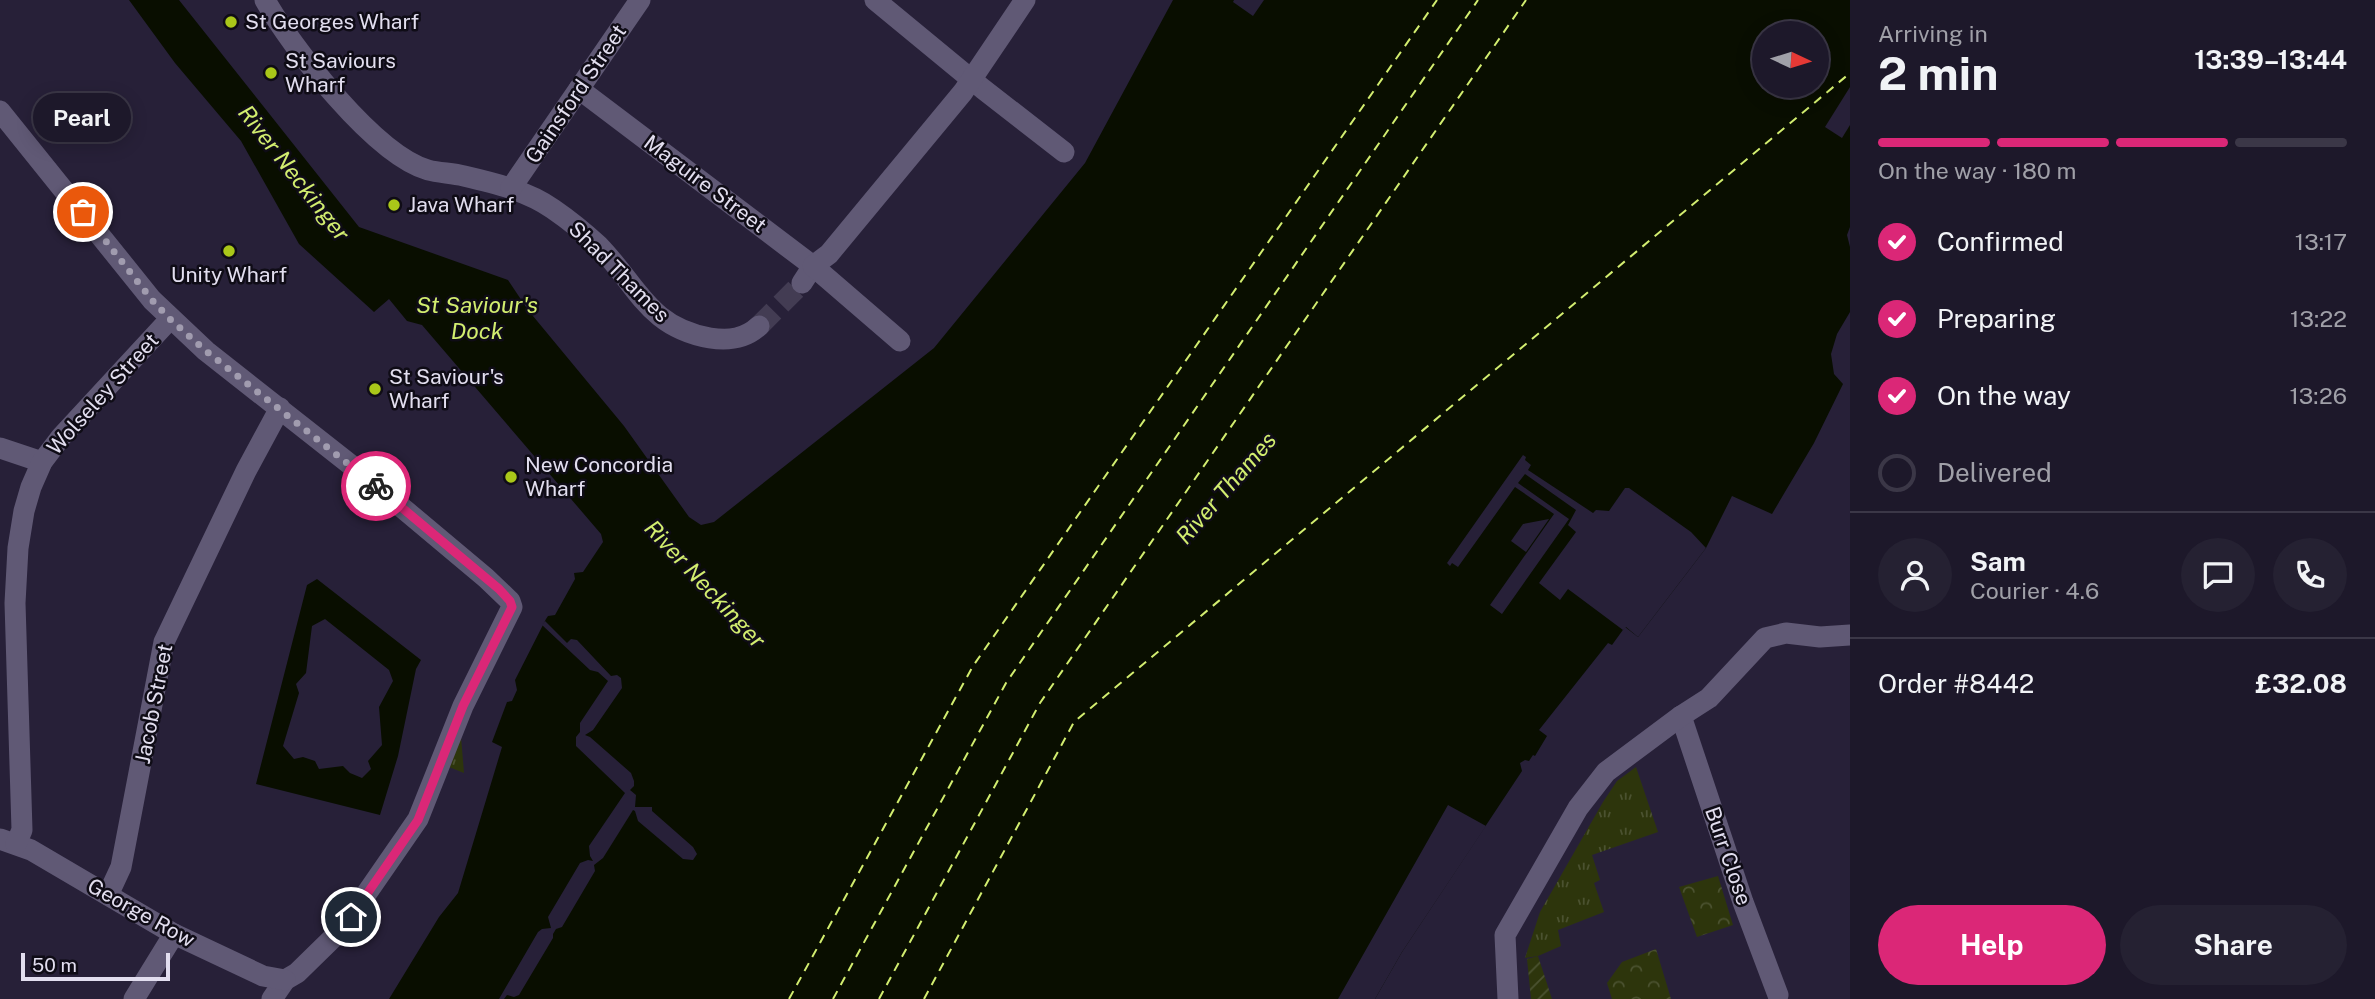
<!DOCTYPE html>
<html lang="en">
<head>
<meta charset="utf-8">
<style>
  :root { --surface:#1d182a; --page:#252132; --text:#f1f3f6; --muted:#a0a0a8; --line:#3b3747; --accent:#db2777 }
  body { margin:0; font-family:"Public Sans",sans-serif; background:var(--page); color:var(--text); height:100vh; display:flex; flex-direction:column; font-size:26px; white-space:nowrap }
  * { box-sizing:border-box; margin:0 }
  p { font-size:23px; color:var(--muted) }
  .icon { flex:none; width:38px; height:38px; fill:none; stroke:currentColor; stroke-width:2; stroke-linecap:round; stroke-linejoin:round }
  .map { position:relative; flex:1; overflow:hidden }
  .side { display:flex; flex-direction:column; background:var(--surface); width:525px }
  .side>* { flex:none }
  .needle { width:46px; rotate:94deg }
  .buttons { position:absolute; left:1752px; top:21px; display:grid; gap:14px }
  .buttons a { display:grid; place-items:center; width:77px; height:77px; border-radius:50%; background:var(--surface); box-shadow:0 4px 18px #0003,0 0 0 2px var(--line); font-size:35px }
  .scale { position:absolute; left:21px; bottom:18px; width:149px; box-sizing:border-box; padding-left:7px; border:4px solid #e2deef; border-top:0; font-size:19px; line-height:24px; white-space:nowrap; color:#e2deef; -webkit-text-stroke:5px #0f0c16; paint-order:stroke }
  .pin { position:absolute; display:grid; place-items:center; width:60px; height:60px; color:#fff; margin:-30px; border:4px solid #fff; border-radius:50%; box-shadow:0 2px 7px #0007 }
  .courier { position:absolute; display:grid; place-items:center; width:70px; height:70px; margin:-35px; border:5px solid #db2777; border-radius:50%; background:#fff; color:#222; box-shadow:0 2px 9px #0007 }
  .bubble { position:absolute; height:49px; border-radius:24px; background:var(--surface); box-shadow:0 4px 18px #0003,0 0 0 2px var(--line); font-size:23px; font-weight:700; line-height:49px; text-align:center }
  .summary em { font-style:normal; font-weight:700 }
  .summary div { display:flex; flex-direction:column-reverse }
  .summary { display:flex; align-items:center; justify-content:space-between; height:119px; padding:0 28px }
  h1 { font-size:46px; font-weight:700; line-height:52px }
  .bar { display:grid; grid-template-columns:repeat(4,1fr); gap:10px 7px; align-content:center; height:84px; padding:0 28px }
  .bar i { height:9px; border-radius:5px; background:var(--line) }
  .bar .selected { background:var(--accent) }
  .bar p { grid-column:span 4 }
  .line { display:flex; align-items:center; gap:18px; padding:0 28px; border-top:2px solid var(--line) }
  .line div { flex:1 }
  .round { display:grid; place-items:center; flex:none; width:74px; height:74px; border-radius:37px; background:var(--page) }
  ol { padding:0 28px; list-style:none }
  li { display:flex; align-items:center; gap:21px; height:77px }
  li p { margin-inline-start:auto }
  li .icon { padding:7px; border-radius:50%; background:var(--accent); color:#fff; stroke-width:4 }
  li:last-child { color:var(--muted) }
  li i { width:38px; height:38px; border:4px solid var(--line); border-radius:50% }
  .primary-button { display:flex; gap:14px; margin-top:auto; padding:14px 28px }
  .primary-button a { flex:1; height:80px; border-radius:42px; background:var(--accent); color:#fff; font-size:28px; font-weight:700; line-height:80px; text-align:center }
  .primary-button a+a { background:var(--page); color:var(--text) }
  main { display:flex; flex:1; min-height:0 }
  .map>svg:first-child { display:block }
  .grass { fill:url(#grass-tufts) }
  .park { fill:url(#park-crowns) }
  .garden { fill:url(#garden-furrows) }
  .water { fill:#090e00; fill-rule:evenodd }
  .pier { fill:#272038 }
  .lines { fill:none; stroke-linecap:round; stroke-linejoin:round }
  .ferry { stroke:#d2ed6f; stroke-width:2; stroke-dasharray:9 7; stroke-linecap:butt }
  .street-tunnel { stroke:#433c53; stroke-width:21; stroke-dasharray:21 10; stroke-linecap:butt }
  .street { stroke:#605975; stroke-width:21 }
  .done { stroke:#a19caf; stroke-width:7; stroke-dasharray:0 12.6 }
  .route { stroke:#db2777; stroke-width:9 }
  .poi-dot { fill:#aac719; stroke:#0f0c16; stroke-width:2.5 }
  .labels { text-anchor:middle; stroke-width:5; stroke-linejoin:round; paint-order:stroke }
  .poi-label { font-size:21px; fill:#e2deef; stroke:#0f0c16; text-anchor:start }
  .street-label { font-size:21px; fill:#e2deef; stroke:#0f0c16 }
  .water-label { font-size:23px; font-style:italic; fill:#d2ed6f; stroke:#0f0c16 }
</style>
</head>
<body>
<main>
<div class="map">
<svg width="1850" height="999" viewBox="0 0 1850 999">
  <defs>
    <pattern id="grass-tufts" width="24" height="20" patternUnits="userSpaceOnUse" patternTransform="scale(1.75)"><rect width="24" height="20" fill="#2d350c"/><path d="M3 7l-1-3M5 7V3M7 7l1-3M15 17l-1-3M17 17v-4M19 17l1-3" fill="none" stroke="#4b5230"/></pattern>
    <pattern id="park-crowns" width="20" height="18" patternUnits="userSpaceOnUse" patternTransform="scale(1.75)"><rect width="20" height="18" fill="#2d350c"/><path d="M2 6a3 3 0 1 1 6 0M12 15a3 3 0 1 1 6 0" fill="none" stroke="#4b5230"/></pattern>
    <pattern id="garden-furrows" width="10" height="10" patternUnits="userSpaceOnUse" patternTransform="scale(1.75)"><rect width="10" height="10" fill="#2d350c"/><path d="M-1 1l2-2M0 10L10 0M9 11l2-2" fill="none" stroke="#4b5230"/></pattern>
  </defs>
  <rect width="100%" height="100%" fill="#272038"/>
  <g class="grass">
    <polygon points="461,737 464,773 449,767"/>
    <polygon points="1636,767 1658,832 1592,855 1600,880 1594,883 1604,912 1558,930 1561,946 1538,956 1525,958 1540,912 1603,802 1617,781"/>
  </g>
  <g class="park">
    <polygon points="1718,876 1733,925 1697,937 1679,887"/>
    <polygon points="1656,949 1671,999 1612,999 1607,983 1622,962"/>
  </g>
  <polygon class="garden" points="1538,956 1552,999 1531,999 1527,959"/>
  <g class="water">
    <path d="M129,0h50l180,227 149,53 20,30 96,116 65,91 12,8 13,-3 220,-174 151,-185 88,-163h677v227l-3,8 3,12v65l-13,22 -6,20 3,20 9,10 -29,59 -42,71 -40,-18 -26,52 -68,89 -13,-10 -13,18 -4,-2 -69,87 8,6 -12,20 -2,-1 -4,6 -4,-1 -5,3 2,8 -120,181 -27,47h-986l50,-82 19,-24 44,-146 -10,-5 15,-40 5,-1 5,-11 -2,-10 31,-61 2,-3 7,-1 20,-36 -1,-6 9,-1 20,-30 -2,-8 -179,-209 -15,-4 -18,-22 -15,13 -75,-68 -58,-103 -66,-78zM1764,33h52v53h-52z"/>
    <path d="M317,579l104,81 -5,9 -18,87 -18,59 -124,-31 51,-199zM325,619l64,51 4,11 -14,26 3,38 -14,16 3,8 -9,9 -12,-5 -7,-7 -24,3 -4,-8 -12,-4 -9,2 -11,-13 16,-53 -3,-9 10,-11 6,-47z"/>
  </g>
  <g class="pier">
    <polygon points="1234,0 1264,0 1253,16 1233,2"/>
    <polygon points="1850,87 1850,125 1842,138 1825,127"/>
    <polygon points="1523,455 1526,457 1525,460 1531,465 1528,470 1593,513 1596,510 1609,511 1625,488 1629,488 1691,532 1706,548 1638,637 1626,627 1623,630 1568,589 1560,600 1539,583 1576,532 1568,525 1576,510 1525,474 1518,483 1569,519 1502,614 1490,605 1554,514 1515,487 1458,567 1452,563 1450,566 1447,563"/>
    <polygon points="1549,519 1526,552 1511,541 1523,524"/>
    <polygon points="545,621 567,643 571,639 577,640 611,676 617,675 621,678 622,688 593,730 585,735 590,737 631,773 634,781 634,786 630,790 636,795 635,807 652,807 652,811 693,847 697,854 693,860 683,859 638,821 635,811 633,810 603,858 594,865 595,871 562,927 556,929 553,934 553,938 519,995 514,997 507,995 504,999 499,999 538,932 542,929 551,928 548,917 580,863 588,860 593,861 590,856 589,846 625,793 576,746 576,737 580,732 580,723 608,681 598,672 590,670 542,625"/>
    <polygon points="1448,805 1486,826 1402,952 1375,999 1338,999"/>
  </g>
  <g class="lines">
    <g class="ferry">
      <polyline points="789,999 973,666 1437,0"/>
      <polyline points="833,999 1006,683 1478,0"/>
      <polyline points="879,999 1040,703 1526,0"/>
      <polyline points="924,999 1074,722 1850,73"/>
    </g>
    <polyline class="street-tunnel" points="759,326 802,283"/>
    <g class="street">
      <path d="M265,0c27,48 110,155 163,170 11,3 24,3 36,6 30,7 64,15 89,33 16,11 32,24 46,37 39,40 49,81 111,92 19,3 35,1 49,-12"/>
      <polyline points="875,0 983,89 1064,152"/>
      <polyline points="579,89 813,266 802,283"/>
      <polyline points="0,111 152,300 206,351 356,469 486,578 510,601 512,607 463,706 418,819 342,929 297,973 285,980 272,999"/>
      <polyline points="511,188 640,0"/>
      <polyline points="900,341 813,266 829,254 963,92 1025,0"/>
      <polyline points="0,448 42,462"/>
      <polyline points="1681,716 1743,902 1778,995"/>
      <polyline points="0,839 31,850 174,934 263,976 285,980"/>
      <polyline points="16,844 22,830 15,603 18,548 24,511 31,487 42,462 61,437 170,319"/>
      <polyline points="108,895 121,867 164,642 246,471 280,408"/>
      <polyline points="134,999 174,934"/>
      <polyline points="1508,999 1505,935 1578,808 1606,772 1681,716 1709,698 1765,638 1786,633 1820,637 1850,635"/>
    </g>
  </g>
  <g class="lines">
    <polyline class="done" points="83,212 152,300 170,319 206,351 376,486"/>
    <polyline class="route" points="351,917 418,820 463,706 512,607 510,601 499,589 376,486"/>
  </g>
  <g class="poi-dot">
    <circle cx="231" cy="22" r="7"/>
    <circle cx="271" cy="73" r="7"/>
    <circle cx="394" cy="205" r="7"/>
    <circle cx="229" cy="251" r="7"/>
    <circle cx="375" cy="389" r="7"/>
    <circle cx="511" cy="477" r="7"/>
  </g>
  <g class="labels">
    <g class="poi-label">
      <text x="245" y="29">St Georges Wharf</text>
      <text x="285" y="68">St Saviours<tspan x="285" dy="24">Wharf</tspan></text>
      <text x="408" y="212">Java Wharf</text>
      <text x="229" y="282" text-anchor="middle">Unity Wharf</text>
      <text x="389" y="384">St Saviour's<tspan x="389" dy="24">Wharf</tspan></text>
      <text x="525" y="472">New Concordia<tspan x="525" dy="24">Wharf</tspan></text>
    </g>
    <g class="street-label">
      <text transform="translate(576 94) rotate(-56)" y="7">Gainsford Street</text>
      <text transform="translate(705 184) rotate(37)" y="7">Maguire Street</text>
      <text transform="translate(619 272) rotate(45)" y="7">Shad Thames</text>
      <text transform="translate(103 394) rotate(-48)" y="7">Wolseley Street</text>
      <text transform="translate(154 704) rotate(-79)" y="7">Jacob Street</text>
      <text transform="translate(1728 856) rotate(71)" y="7">Burr Close</text>
      <text transform="translate(141 913) rotate(29)" y="7">George Row</text>
    </g>
    <g class="water-label">
      <text transform="translate(294 173) rotate(52)" y="8">River Neckinger</text>
      <text x="477" y="313">St Saviour's<tspan x="477" dy="26">Dock</tspan></text>
      <text transform="translate(1226 488) rotate(-49)" y="8">River Thames</text>
      <text transform="translate(705 584) rotate(47)" y="8">River Neckinger</text>
    </g>
  </g>
</svg>
<div class="buttons">
<a><svg class="needle" viewBox="-14 -14 28 28"><path d="M0-13l5 13h-10z" fill="#e53935"/><path d="M0 13l5-13h-10z" fill="#a0a0a8"/></svg></a>
</div>
<div class="scale">50 m</div>
<div class="pin" style="left:83px;top:212px;background:#ea580c"><svg class="icon" aria-label="bag" viewBox="0 0 24 24"><path d="M5 8h14l-1 12H6zM9 8a3 3 0 0 1 6 0"/></svg></div>
<div class="pin" style="left:351px;top:917px;background:#1f2937"><svg class="icon" aria-label="home" viewBox="0 0 24 24"><path d="M3 11l9-7 9 7M6 9v11h12V9"/></svg></div>
<div class="courier" style="left:376px;top:486px"><svg class="icon" aria-label="bike" viewBox="0 0 24 24"><circle cx="6" cy="16" r="4"/><circle cx="18" cy="16" r="4"/><path d="M6 16l4-8h5l3 8M10 8l3 8H6M13 5h3"/></svg></div>
<div class="bubble" style="left:33px;top:93px;width:98px">Pearl</div>
</div>
<section class="side">
<div class="summary"><div><h1>2 min</h1><p>Arriving in</p></div><em>13:39–13:44</em></div>
<div class="bar"><i class="selected"></i><i class="selected"></i><i class="selected"></i><i></i><p>On the way · 180 m</p></div>
<ol>
<li><svg class="icon" aria-label="check" viewBox="0 0 24 24"><path d="M5 12l5 5 9-10"/></svg>Confirmed<p>13:17</p></li>
<li><svg class="icon" aria-label="check" viewBox="0 0 24 24"><path d="M5 12l5 5 9-10"/></svg>Preparing<p>13:22</p></li>
<li><svg class="icon" aria-label="check" viewBox="0 0 24 24"><path d="M5 12l5 5 9-10"/></svg>On the way<p>13:26</p></li>
<li><i></i>Delivered</li>
</ol>
<div class="line" style="height:126px"><a class="round"><svg class="icon" aria-label="person" viewBox="0 0 24 24"><circle cx="12" cy="8" r="4"/><path d="M4 21q1-7 8-7t8 7"/></svg></a><div><b>Sam</b><p>Courier · 4.6</p></div><a class="round"><svg class="icon" aria-label="chat" viewBox="0 0 24 24"><path d="M4 5h16v11H9l-5 4z"/></svg></a><a class="round"><svg class="icon" aria-label="phone" viewBox="0 0 24 24"><path d="M5 4h4l2 5-3 2q2 4 5 5l2-3 5 2v4C11 20 4 13 5 4z"/></svg></a></div>
<div class="line" style="height:91px"><div>Order #8442</div><b>£32.08</b></div>
<div class="primary-button"><a>Help</a><a>Share</a></div>
</section>
</main>
</body>
</html>
